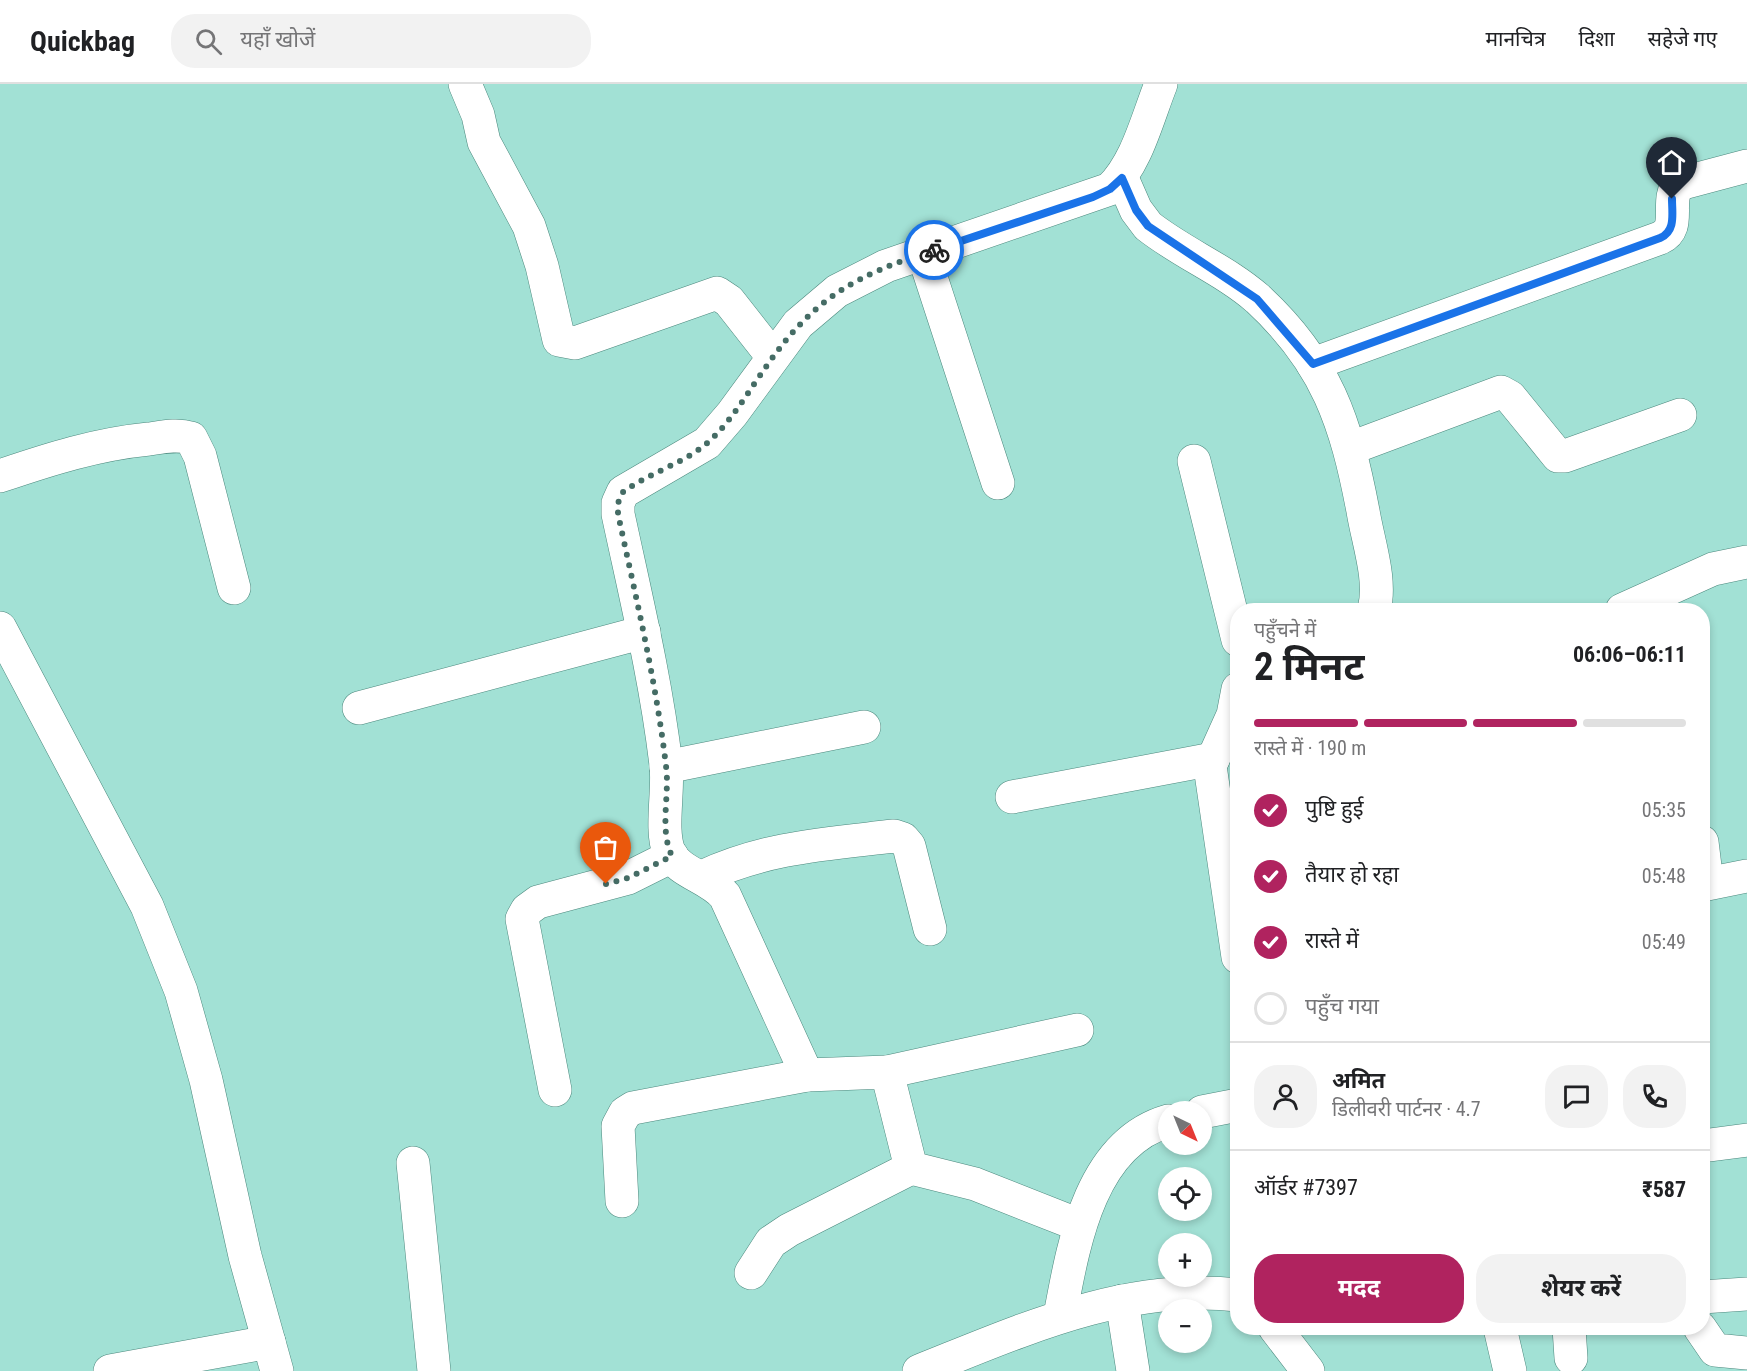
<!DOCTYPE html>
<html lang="hi">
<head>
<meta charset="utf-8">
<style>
  :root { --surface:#fff; --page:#f2f2f2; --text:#202124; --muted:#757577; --line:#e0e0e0; --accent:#b0235f }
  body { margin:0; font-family:"Roboto Condensed","Noto Sans Devanagari",sans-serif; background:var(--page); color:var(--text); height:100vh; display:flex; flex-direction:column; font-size:22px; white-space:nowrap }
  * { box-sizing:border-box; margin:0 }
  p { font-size:20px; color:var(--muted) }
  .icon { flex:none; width:33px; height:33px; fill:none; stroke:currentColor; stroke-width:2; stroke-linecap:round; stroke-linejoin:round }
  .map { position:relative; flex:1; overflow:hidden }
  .sheet { position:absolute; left:1230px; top:519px; width:480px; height:732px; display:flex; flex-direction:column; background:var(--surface); border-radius:24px; box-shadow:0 3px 9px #0003 }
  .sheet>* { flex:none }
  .needle { width:39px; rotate:137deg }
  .tools { position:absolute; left:1158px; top:1017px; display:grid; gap:12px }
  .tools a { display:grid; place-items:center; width:54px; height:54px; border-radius:50%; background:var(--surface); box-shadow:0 3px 9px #0003; font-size:30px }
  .pin { position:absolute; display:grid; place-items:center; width:51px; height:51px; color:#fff; margin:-62px -26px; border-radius:50% 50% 50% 0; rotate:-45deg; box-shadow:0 0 6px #0007 }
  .pin .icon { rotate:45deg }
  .courier { position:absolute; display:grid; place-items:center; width:60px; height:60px; margin:-30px; border:4px solid #1a73e8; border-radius:50%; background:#fff; color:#222; box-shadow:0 2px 8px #0007 }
  .head em { font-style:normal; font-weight:700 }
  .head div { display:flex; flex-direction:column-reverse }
  .head { display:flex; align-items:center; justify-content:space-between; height:102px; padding:0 24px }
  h1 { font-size:39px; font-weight:700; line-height:45px }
  .bar { display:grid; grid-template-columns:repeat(4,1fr); gap:9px 6px; align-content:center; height:72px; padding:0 24px }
  .bar i { height:8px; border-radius:4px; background:var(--line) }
  .bar .selected { background:var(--accent) }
  .bar p { grid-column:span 4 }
  .line { display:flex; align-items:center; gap:15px; padding:0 24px; border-top:2px solid var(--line) }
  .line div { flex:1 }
  .round { display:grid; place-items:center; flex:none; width:63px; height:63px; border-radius:24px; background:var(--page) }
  ol { padding:0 24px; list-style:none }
  li { display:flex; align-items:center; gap:18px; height:66px }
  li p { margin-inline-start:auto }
  li .icon { padding:6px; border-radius:50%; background:var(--accent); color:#fff; stroke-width:4 }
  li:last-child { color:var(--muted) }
  li i { width:33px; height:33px; border:3px solid var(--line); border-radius:50% }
  .action { display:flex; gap:12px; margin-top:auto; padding:12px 24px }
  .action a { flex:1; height:69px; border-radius:24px; background:var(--accent); color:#fff; font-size:24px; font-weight:700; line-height:69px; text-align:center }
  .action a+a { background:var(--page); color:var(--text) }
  header { display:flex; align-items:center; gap:36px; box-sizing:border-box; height:84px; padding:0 30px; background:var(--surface); border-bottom:2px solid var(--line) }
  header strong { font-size:28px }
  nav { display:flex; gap:33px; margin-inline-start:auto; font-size:21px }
  .search { width:420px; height:54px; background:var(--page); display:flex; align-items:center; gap:15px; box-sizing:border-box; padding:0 21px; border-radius:24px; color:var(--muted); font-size:22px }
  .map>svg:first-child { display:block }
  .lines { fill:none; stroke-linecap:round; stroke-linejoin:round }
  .minor-casing { stroke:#4b887d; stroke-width:34 }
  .minor { stroke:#fff; stroke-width:33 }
  .done { stroke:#456c65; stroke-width:6; stroke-dasharray:0 10.8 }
  .route { stroke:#1a73e8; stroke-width:8 }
</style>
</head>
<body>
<header>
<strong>Quickbag</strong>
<div class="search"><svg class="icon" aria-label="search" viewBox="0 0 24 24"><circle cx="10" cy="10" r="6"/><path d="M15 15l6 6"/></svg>यहाँ खोजें</div>
<nav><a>मानचित्र</a><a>दिशा</a><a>सहेजे गए</a></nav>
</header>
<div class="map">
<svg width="1747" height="1287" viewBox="0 0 1747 1287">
  <rect width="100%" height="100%" fill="#a2e1d5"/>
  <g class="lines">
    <g class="minor-casing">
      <g id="minor">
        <polyline points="465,0 478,31 484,58 529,142 542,182 559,256 575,259 717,209 729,217 773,273"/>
        <path d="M1122,94l14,32 12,16c34,27 77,44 110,73 69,64 88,123 105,212 5,31 19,69 11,99"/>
        <polyline points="923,169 998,399"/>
        <path d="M1313,280l347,-126c23,-10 4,-38 19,-54l68,-18"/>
        <polyline points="1351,364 1501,308 1510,313 1558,372 1565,372 1680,331"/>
        <polyline points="1194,377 1238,556"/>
        <path d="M0,392c50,-17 97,-32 149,-37 14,-2 28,-5 42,-1l9,18 34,132"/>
        <polyline points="1622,526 1713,485 1747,478"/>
        <polyline points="0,544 147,822 181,907 206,996 245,1172 277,1287"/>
        <polyline points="1238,605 1233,631 1210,682 1238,873"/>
        <polyline points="359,624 644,548"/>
        <polyline points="666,683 864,643"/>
        <polyline points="1012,713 1213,675"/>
        <polyline points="1702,758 1707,799"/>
        <path d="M702,793c64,-30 124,-33 192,-41l9,3 6,7 21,83"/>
        <polyline points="1702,801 1747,792"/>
        <polyline points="887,988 1077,946"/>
        <polyline points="555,1006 522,835 527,826 538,818 628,794 672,772"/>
        <polyline points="1202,1028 1238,1021"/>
        <polyline points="1702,1062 1747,1056"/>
        <polyline points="413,1079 434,1287"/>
        <polyline points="622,1117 618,1042 625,1029 633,1024 807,991"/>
        <path d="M1079,1141l-104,-41 -64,-16 -24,-96 -80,3 -82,-179c-16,-19 -46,-23 -56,-44 -9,-22 0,-62 -3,-87 -10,-85 -30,-167 -48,-251v-11l5,-11 84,-49 25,-29 66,-90 39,-33 49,-25 224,-77c27,-26 37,-70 51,-105"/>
        <polyline points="751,1189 771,1158 789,1146 911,1084"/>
        <polyline points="1702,1213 1747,1210"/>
        <polyline points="1122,1217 1133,1287"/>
        <path d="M1060,1232c13,-69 29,-172 108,-195"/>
        <polyline points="1275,1244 1308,1287"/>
        <polyline points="1500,1244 1510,1287"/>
        <polyline points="1569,1244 1571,1274"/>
        <polyline points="1700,1244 1715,1266 1747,1269"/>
        <polyline points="110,1287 269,1258"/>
        <path d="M919,1287c101,-40 206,-89 319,-76"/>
      </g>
    </g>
    <use href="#minor" class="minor"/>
  </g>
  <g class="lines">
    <path class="done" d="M606,800l22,-6 44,-22c-13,-26 -2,-62 -6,-90 -10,-85 -30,-168 -48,-252v-11l5,-11c26,-19 59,-28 83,-48 25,-21 43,-54 62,-80 48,-68 89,-89 166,-114"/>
    <path class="route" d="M934,166l159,-53 17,-8 12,-11 14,32 12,16 109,73 56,65 347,-126c16,-7 12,-24 12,-39"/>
  </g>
</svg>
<div class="tools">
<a><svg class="needle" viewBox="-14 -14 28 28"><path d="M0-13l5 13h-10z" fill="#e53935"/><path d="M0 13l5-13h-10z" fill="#757577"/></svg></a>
<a><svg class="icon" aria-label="locate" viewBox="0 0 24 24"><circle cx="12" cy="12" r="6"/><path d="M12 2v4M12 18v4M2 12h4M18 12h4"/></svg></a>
<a>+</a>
<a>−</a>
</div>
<div class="pin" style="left:606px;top:800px;background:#ea580c"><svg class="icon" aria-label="bag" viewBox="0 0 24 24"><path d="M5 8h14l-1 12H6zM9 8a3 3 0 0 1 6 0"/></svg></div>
<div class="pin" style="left:1672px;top:115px;background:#1f2937"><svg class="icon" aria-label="home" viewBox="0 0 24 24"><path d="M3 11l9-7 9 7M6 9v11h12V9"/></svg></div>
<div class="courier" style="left:934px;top:166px"><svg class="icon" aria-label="bike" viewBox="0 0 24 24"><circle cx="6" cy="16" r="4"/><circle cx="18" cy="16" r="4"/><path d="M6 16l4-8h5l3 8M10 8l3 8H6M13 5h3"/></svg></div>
<section class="sheet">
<div class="head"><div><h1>2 मिनट</h1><p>पहुँचने में</p></div><em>06:06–06:11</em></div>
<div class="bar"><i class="selected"></i><i class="selected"></i><i class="selected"></i><i></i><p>रास्ते में · 190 m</p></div>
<ol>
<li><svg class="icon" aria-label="check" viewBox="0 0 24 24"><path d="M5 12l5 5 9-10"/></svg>पुष्टि हुई<p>05:35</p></li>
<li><svg class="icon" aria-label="check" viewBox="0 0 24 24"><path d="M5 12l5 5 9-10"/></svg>तैयार हो रहा<p>05:48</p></li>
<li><svg class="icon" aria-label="check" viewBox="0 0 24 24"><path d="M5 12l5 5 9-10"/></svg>रास्ते में<p>05:49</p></li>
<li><i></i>पहुँच गया</li>
</ol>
<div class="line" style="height:108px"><a class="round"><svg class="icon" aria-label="person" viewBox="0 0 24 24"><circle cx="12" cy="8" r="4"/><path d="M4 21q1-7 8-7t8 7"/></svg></a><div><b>अमित</b><p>डिलीवरी पार्टनर · 4.7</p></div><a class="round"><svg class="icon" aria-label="chat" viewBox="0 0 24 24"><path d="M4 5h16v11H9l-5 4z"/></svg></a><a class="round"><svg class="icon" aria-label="phone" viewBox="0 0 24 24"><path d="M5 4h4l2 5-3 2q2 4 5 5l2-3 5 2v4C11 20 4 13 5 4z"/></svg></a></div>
<div class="line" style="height:78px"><div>ऑर्डर #7397</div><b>₹587</b></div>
<div class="action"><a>मदद</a><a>शेयर करें</a></div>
</section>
</div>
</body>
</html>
